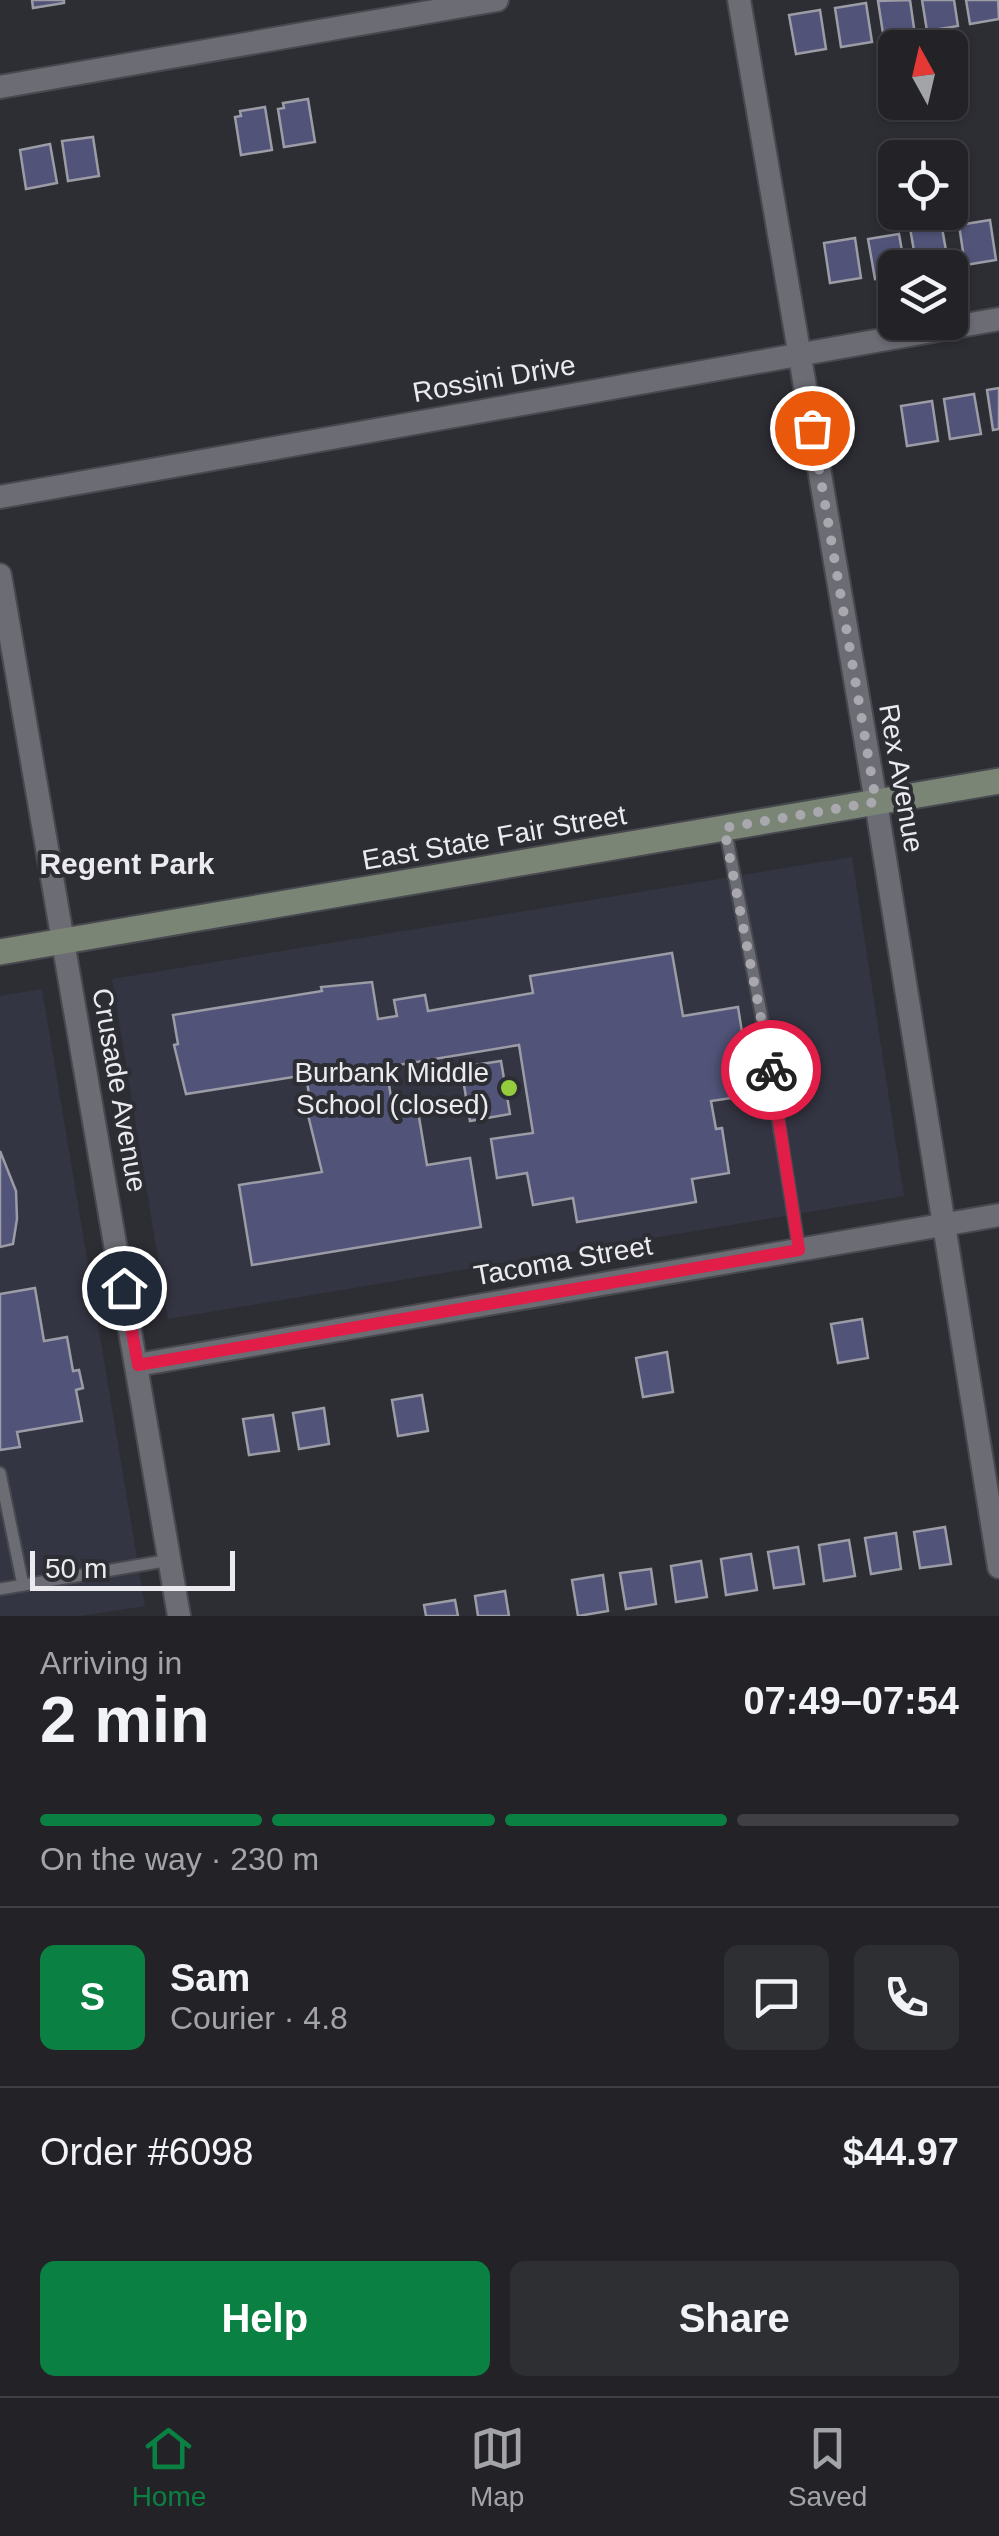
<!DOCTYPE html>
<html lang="en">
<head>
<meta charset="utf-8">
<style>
  :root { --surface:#222227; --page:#2e2f33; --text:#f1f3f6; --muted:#a2a4a7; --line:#3f3f44; --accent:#0b8043 }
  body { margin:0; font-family:Arial,sans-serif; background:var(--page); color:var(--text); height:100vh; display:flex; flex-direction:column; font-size:38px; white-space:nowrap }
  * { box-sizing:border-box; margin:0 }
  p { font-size:32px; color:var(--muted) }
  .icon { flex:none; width:55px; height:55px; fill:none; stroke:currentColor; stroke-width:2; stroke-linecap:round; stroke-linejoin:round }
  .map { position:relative; height:1616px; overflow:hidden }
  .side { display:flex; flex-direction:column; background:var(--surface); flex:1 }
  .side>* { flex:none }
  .needle { width:65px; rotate:352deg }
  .fabs { position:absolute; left:878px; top:30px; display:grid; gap:20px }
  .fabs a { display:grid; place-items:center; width:90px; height:90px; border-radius:15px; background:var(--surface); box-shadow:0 2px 8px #0004,0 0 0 2px var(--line); font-size:50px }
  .scale { position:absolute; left:30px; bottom:25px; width:205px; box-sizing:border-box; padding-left:10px; border:5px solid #eaeaef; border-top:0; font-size:28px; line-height:35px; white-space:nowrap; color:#eaeaef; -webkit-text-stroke:8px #2d2d34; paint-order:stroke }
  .pin { position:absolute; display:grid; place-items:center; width:85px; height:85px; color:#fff; margin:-42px; border:5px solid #fff; border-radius:50%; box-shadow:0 2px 10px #0007 }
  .courier { position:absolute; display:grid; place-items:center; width:100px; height:100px; margin:-50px; border:8px solid #e11d48; border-radius:50%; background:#fff; color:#222; box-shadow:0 2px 12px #0007 }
  .summary em { font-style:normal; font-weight:700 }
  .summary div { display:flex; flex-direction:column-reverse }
  .summary { display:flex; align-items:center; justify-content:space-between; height:170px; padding:0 40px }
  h1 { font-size:65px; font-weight:700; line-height:75px }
  .bar { display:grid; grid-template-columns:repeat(4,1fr); gap:15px 10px; align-content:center; height:120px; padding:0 40px }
  .bar i { height:12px; border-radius:8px; background:var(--line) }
  .bar .selected { background:var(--accent) }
  .bar p { grid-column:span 4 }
  .line { display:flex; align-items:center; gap:25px; padding:0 40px; border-top:2px solid var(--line) }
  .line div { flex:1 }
  .round { display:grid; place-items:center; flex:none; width:105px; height:105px; border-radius:15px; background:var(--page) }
  .action { display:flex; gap:20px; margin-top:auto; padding:20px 40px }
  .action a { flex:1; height:115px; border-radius:15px; background:var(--accent); color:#fff; font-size:40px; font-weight:700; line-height:115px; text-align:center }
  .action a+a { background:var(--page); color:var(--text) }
  .tabs { display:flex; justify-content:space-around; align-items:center; height:140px; border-top:2px solid var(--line); background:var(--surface); font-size:28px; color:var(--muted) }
  .tabs a { display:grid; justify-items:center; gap:5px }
  .tabs .selected { color:var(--accent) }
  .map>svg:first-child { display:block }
  .built { fill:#343542 }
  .building { fill:#515378; stroke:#9b9ca5; stroke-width:2.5 }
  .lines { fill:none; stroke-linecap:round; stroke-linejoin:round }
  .lane-casing { stroke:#48494f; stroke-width:15 }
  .street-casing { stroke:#48494f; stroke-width:26 }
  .secondary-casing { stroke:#48494f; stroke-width:29 }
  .lane { stroke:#6b6c74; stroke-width:11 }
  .street { stroke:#6b6c74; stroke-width:22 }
  .secondary { stroke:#7b8576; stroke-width:25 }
  .done { stroke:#a8a8ae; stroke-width:10; stroke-dasharray:0 18 }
  .route { stroke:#e11d48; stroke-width:12 }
  .poi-dot { fill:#93cc3d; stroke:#2d2d34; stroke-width:4 }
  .labels { text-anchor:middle; stroke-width:8; stroke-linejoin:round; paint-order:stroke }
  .street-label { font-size:28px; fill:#eaeaef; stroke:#2d2d34 }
  .poi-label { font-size:28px; fill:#eaeaef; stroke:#2d2d34; text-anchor:end }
  .neighbourhood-label { font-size:30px; font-weight:bold; fill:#eaeaef; stroke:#2d2d34 }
</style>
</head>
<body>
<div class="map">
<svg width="999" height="1616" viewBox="0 0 999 1616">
  <rect width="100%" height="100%" fill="#2d2d34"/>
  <g class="built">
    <polygon points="852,857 904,1196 168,1319 112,979"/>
    <polygon points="42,989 145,1606 80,1616 0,1616 0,996"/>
  </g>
  <g class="building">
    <polygon points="32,0 64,0 64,3 33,8"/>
    <polygon points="910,0 915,35 884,40 878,1"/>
    <polygon points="922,0 954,0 958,26 927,31"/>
    <polygon points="966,0 998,0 999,19 970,24"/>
    <polygon points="866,3 872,42 841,47 835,8"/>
    <polygon points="820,10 826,49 796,54 789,15"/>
    <polygon points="308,99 315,142 284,147 278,109 284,108 283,103"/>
    <polygon points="265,107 272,150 241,155 235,117 241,116 240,111"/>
    <polygon points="93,137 99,176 68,181 62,141"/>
    <polygon points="50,144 57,183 26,189 20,150"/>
    <polygon points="990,220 996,260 965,265 959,225"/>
    <polygon points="941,222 948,262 917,268 910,228"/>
    <polygon points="899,234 905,268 895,268 895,276 875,279 868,239"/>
    <polygon points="855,238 861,278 830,283 824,243"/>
    <polygon points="999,388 999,429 993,430 987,390"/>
    <polygon points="974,394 981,434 950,439 944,399"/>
    <polygon points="932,401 938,441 907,446 901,406"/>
    <polygon points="672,953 683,1016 738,1007 752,1095 711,1101 716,1129 722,1128 729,1173 692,1179 696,1202 577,1222 573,1198 533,1205 527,1173 497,1178 491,1139 533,1133 519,1045 386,1067 392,1103 416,1099 427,1165 470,1158 481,1227 252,1265 239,1185 322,1172 308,1115 312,1114 306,1075 186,1094 174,1045 178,1044 173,1015 322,991 321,987 372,982 378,1019 397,1016 394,1000 425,995 428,1011 533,993 530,976"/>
    <polygon points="501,1061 510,1114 470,1121 461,1067"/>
    <polygon points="0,1151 16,1191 17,1219 13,1244 0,1247"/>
    <polygon points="35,1288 44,1341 67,1337 73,1371 79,1370 83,1388 76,1390 82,1421 17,1432 20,1447 0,1450 0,1294"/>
    <polygon points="862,1319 868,1358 838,1363 831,1324"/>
    <polygon points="667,1352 673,1392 643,1397 636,1358"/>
    <polygon points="422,1395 428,1431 398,1436 392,1400"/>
    <polygon points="324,1408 329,1444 299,1449 293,1413"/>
    <polygon points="273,1415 279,1451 249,1455 243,1419"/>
    <polygon points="945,1527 951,1564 920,1568 914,1532"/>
    <polygon points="896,1533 901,1569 871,1574 865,1538"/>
    <polygon points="849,1540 855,1576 824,1581 819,1545"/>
    <polygon points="798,1547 804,1584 774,1588 768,1552"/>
    <polygon points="751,1554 757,1590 726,1595 721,1559"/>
    <polygon points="701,1561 707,1597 676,1602 671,1566"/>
    <polygon points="651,1569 656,1604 626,1609 620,1573"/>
    <polygon points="603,1575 608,1611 578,1616 572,1580"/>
    <polygon points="505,1591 509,1616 478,1616 475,1596"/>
    <polygon points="455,1600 458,1616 426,1616 424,1605"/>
  </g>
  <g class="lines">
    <g class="lane-casing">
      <g id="lane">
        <polyline points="725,828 761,1013 799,1249"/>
        <polyline points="0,1473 23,1585"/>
        <polyline points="0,1589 170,1560"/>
      </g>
    </g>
    <g class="street-casing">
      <g id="street">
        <polyline points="739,0 876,802 999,1567"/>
        <polyline points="0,87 497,0"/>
        <polyline points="0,497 999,319"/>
        <polyline points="0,575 179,1616"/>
        <polyline points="137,1365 999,1215"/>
      </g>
    </g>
    <g class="secondary-casing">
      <polyline id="secondary" points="0,952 999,781"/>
    </g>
    <use href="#lane" class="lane"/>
    <use href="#street" class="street"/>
    <use href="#secondary" class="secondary"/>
  </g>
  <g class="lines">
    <polyline class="done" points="771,1070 724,828 876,802 812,428"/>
    <polyline class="route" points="124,1288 138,1365 799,1250 771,1070"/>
  </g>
  <circle class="poi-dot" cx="509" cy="1088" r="10"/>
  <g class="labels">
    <g class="street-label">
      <text transform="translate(494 378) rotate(-10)" y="10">Rossini Drive</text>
      <text transform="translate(902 778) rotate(80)" y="10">Rex Avenue</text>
      <text transform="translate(494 837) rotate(-10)" y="10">East State Fair Street</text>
      <text transform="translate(120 1090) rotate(80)" y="10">Crusade Avenue</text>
      <text transform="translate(563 1260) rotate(-10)" y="10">Tacoma Street</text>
    </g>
    <g class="poi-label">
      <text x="489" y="1082">Burbank Middle<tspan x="489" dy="32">School (closed)</tspan></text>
    </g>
    <g class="neighbourhood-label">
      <text x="127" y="874">Regent Park</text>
    </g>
  </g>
</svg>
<div class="fabs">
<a><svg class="needle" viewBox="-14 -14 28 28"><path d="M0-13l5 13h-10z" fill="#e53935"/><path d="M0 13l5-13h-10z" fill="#a2a4a7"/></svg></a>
<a><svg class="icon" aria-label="locate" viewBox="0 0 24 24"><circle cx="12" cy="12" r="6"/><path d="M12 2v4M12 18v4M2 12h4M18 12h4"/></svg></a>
<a><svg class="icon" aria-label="layers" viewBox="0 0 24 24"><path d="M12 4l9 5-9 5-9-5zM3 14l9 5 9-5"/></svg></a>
</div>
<div class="scale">50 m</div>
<div class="pin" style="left:812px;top:428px;background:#ea580c"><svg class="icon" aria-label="bag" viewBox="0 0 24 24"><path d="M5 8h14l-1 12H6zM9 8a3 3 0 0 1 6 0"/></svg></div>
<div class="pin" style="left:124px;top:1288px;background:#1f2937"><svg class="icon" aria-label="home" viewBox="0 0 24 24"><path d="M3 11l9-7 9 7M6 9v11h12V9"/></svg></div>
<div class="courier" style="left:771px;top:1070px"><svg class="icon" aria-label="bike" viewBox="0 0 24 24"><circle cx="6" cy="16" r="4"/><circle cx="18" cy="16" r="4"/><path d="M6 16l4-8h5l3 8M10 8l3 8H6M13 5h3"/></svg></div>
</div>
<section class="side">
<div class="summary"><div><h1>2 min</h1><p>Arriving in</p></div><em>07:49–07:54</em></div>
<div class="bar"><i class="selected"></i><i class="selected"></i><i class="selected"></i><i></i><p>On the way · 230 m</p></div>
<div class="line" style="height:180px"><b class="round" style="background:var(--accent);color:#fff">S</b><div><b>Sam</b><p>Courier · 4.8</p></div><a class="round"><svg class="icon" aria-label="chat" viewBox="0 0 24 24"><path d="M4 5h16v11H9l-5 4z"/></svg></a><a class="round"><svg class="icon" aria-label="phone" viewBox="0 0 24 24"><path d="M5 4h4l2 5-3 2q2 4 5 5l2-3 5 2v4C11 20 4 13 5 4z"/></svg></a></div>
<div class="line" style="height:130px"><div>Order #6098</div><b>$44.97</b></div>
<div class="action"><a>Help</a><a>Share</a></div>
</section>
<nav class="tabs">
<a class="selected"><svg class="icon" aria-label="home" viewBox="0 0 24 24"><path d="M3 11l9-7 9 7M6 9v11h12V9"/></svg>Home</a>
<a><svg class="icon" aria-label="map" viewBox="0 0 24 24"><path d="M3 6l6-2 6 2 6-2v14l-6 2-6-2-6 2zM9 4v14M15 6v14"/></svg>Map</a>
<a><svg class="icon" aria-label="saved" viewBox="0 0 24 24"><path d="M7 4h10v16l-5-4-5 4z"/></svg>Saved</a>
</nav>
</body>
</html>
